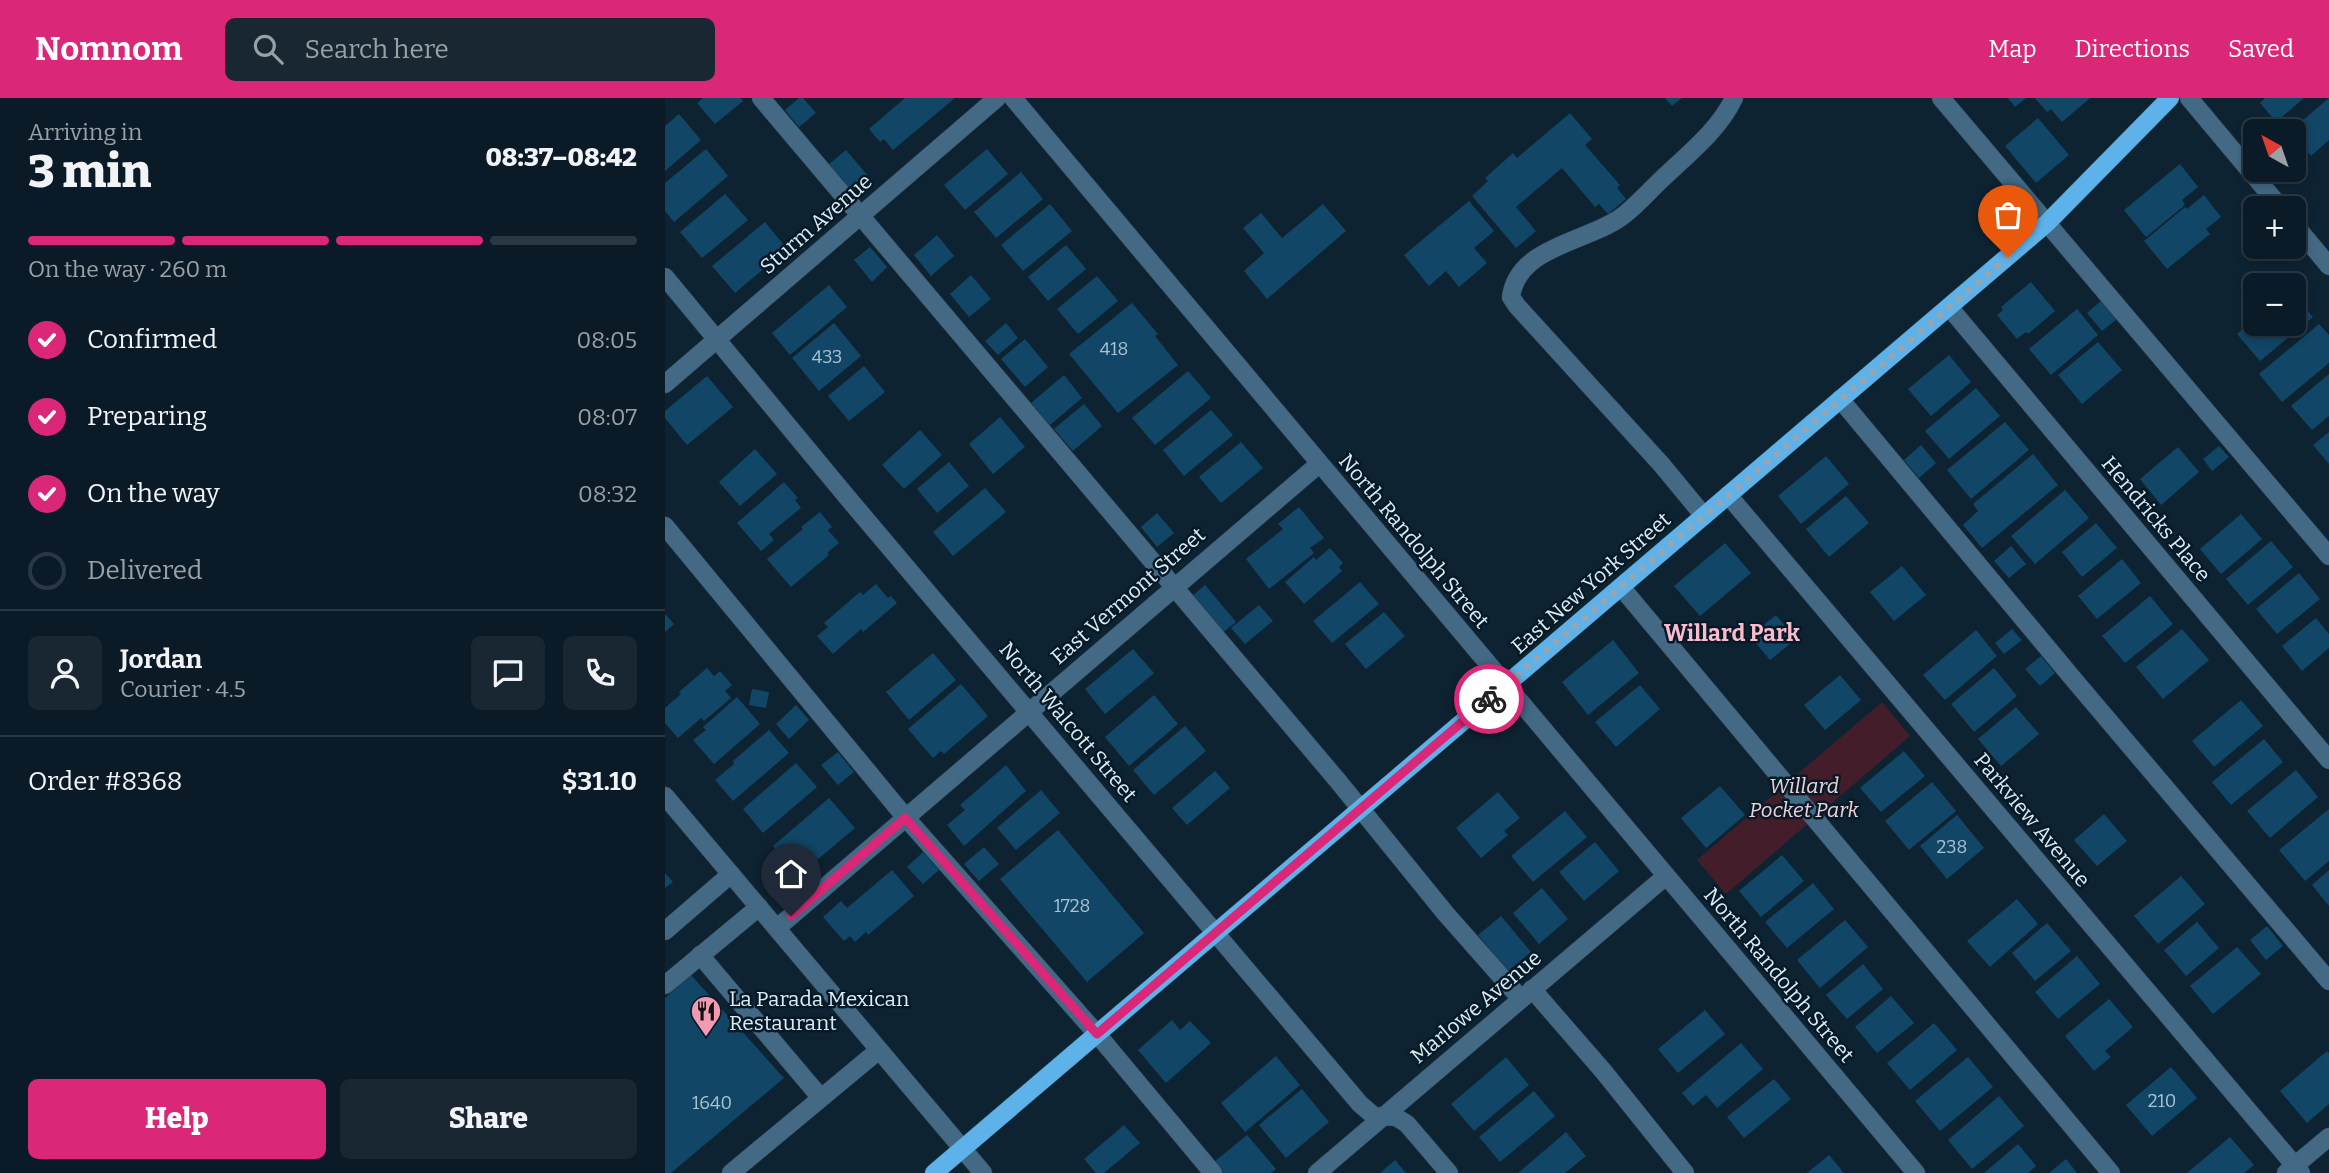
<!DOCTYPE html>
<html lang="en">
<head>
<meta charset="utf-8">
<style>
  :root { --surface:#0a1a26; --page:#182732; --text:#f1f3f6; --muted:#99a1a7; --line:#2a3843; --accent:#db2777 }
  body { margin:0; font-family:Bitter,serif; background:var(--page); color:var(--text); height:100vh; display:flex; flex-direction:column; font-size:26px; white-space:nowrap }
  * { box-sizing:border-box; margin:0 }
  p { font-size:23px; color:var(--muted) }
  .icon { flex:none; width:38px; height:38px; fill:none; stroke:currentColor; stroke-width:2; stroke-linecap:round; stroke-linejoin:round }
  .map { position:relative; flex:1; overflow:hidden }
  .side { display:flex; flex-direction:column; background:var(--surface); width:665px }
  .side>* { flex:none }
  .needle { width:46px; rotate:320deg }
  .buttons { position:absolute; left:1578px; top:21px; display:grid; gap:14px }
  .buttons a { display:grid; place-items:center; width:63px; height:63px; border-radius:10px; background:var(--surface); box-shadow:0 4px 10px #0003,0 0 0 2px var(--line); font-size:35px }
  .pin { position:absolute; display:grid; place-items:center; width:60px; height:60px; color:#fff; margin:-72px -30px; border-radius:50% 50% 50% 0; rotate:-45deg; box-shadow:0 0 7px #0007 }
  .pin .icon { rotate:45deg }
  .courier { position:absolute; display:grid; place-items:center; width:70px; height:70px; margin:-35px; border:5px solid #db2777; border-radius:50%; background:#fff; color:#222; box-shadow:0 2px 9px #0007 }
  .head em { font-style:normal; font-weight:800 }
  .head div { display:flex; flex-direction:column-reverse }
  .head { display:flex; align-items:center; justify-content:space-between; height:119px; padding:0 28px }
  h1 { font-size:46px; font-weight:800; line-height:52px }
  .bar { display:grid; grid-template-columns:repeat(4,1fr); gap:10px 7px; align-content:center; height:84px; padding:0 28px }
  .bar i { height:9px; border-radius:5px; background:var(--line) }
  .bar .selected { background:var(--accent) }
  .bar p { grid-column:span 4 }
  .line { display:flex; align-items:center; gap:18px; padding:0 28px; border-top:2px solid var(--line) }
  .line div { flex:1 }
  .round { display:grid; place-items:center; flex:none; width:74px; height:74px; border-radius:10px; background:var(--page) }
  ol { padding:0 28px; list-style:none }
  li { display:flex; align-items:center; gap:21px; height:77px }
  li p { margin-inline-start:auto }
  li .icon { padding:7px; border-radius:50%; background:var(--accent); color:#fff; stroke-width:4 }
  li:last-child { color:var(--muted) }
  li i { width:38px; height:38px; border:4px solid var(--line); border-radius:50% }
  .primary-button { display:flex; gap:14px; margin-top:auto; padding:14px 28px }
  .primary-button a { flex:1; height:80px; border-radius:10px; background:var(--accent); color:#fff; font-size:28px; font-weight:800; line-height:80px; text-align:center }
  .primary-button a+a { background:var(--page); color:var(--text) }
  header { display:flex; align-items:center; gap:42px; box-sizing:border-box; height:98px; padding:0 35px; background:var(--accent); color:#fff }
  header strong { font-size:33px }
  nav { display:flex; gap:38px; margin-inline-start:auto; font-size:24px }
  .search { width:490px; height:63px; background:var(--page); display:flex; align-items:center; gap:18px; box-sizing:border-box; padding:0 24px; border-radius:10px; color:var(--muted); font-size:26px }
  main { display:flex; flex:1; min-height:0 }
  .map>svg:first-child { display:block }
  .green { fill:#431e2a }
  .building { fill:#114666 }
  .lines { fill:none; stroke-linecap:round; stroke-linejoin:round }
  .minor-casing { stroke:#2b3f4d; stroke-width:19 }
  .major-casing { stroke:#2b3f4d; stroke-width:19 }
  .minor { stroke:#436984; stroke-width:18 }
  .major { stroke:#5db2ea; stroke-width:18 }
  .done { stroke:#95a5b1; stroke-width:7; stroke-dasharray:0 12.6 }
  .route { stroke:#db2777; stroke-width:9 }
  .labels { text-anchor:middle; stroke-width:5; stroke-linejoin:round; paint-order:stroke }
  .number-label { font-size:18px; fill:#abc2d1 }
  .street-label { font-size:21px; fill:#deebf5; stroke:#051a27 }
  .park-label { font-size:21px; font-style:italic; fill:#f4cfd8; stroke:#051a27 }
  .poi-label { font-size:21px; fill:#deebf5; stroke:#051a27; text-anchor:start }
  .neighbourhood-label { font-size:23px; font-weight:bold; fill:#fdbacc; stroke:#051a27 }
</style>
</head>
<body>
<header>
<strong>Nomnom</strong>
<div class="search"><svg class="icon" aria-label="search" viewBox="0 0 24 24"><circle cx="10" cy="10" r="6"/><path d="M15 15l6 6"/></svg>Search here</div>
<nav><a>Map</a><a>Directions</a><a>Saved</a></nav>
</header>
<main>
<section class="side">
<div class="head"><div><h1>3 min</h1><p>Arriving in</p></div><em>08:37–08:42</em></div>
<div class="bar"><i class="selected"></i><i class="selected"></i><i class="selected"></i><i></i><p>On the way · 260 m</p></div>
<ol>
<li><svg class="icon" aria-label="check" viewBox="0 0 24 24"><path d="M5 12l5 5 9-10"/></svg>Confirmed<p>08:05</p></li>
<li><svg class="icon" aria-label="check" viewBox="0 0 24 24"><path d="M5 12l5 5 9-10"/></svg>Preparing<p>08:07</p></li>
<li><svg class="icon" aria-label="check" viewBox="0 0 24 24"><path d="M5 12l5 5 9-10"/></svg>On the way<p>08:32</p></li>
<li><i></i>Delivered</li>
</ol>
<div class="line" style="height:126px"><a class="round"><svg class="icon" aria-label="person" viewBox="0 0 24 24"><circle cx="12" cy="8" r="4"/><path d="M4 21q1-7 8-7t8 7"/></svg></a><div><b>Jordan</b><p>Courier · 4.5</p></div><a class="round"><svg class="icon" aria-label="chat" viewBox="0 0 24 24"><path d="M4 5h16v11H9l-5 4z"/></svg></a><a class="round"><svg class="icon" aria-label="phone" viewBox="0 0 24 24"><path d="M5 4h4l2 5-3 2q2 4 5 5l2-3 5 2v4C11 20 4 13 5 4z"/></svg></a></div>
<div class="line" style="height:91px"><div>Order #8368</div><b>$31.10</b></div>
<div class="primary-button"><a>Help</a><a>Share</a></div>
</section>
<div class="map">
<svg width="1664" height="1075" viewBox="0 0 1664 1075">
  <rect width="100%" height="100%" fill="#0e2332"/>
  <polygon class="green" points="1217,604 1245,638 1061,796 1032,762"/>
  <g class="building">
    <polygon points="38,0 76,0 78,3 50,26 32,5"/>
    <polygon points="134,0 138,0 151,15 134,29 120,12"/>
    <polygon points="240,0 290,0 228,52 219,41 215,44 204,31"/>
    <polygon points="1000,0 1017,0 1007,8"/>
    <polygon points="1343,0 1361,0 1350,9"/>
    <polygon points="1370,0 1425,0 1397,24 1386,11 1382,14"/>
    <polygon points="1600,0 1639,0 1611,24 1595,5"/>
    <polygon points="1664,0 1664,42 1646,58 1629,38 1629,33 1625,33"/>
    <polygon points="905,15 927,41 920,47 955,87 952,90 961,101 943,116 934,106 930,109 897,70 851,109 871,133 851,150 807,98 823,83 820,80 848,55 852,60"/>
    <polygon points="14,16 36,42 0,73 0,28"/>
    <polygon points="1373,20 1404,57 1371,85 1340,48"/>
    <polygon points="41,51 63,78 9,124 0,113 0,85"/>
    <polygon points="322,51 343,76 300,112 279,87"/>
    <polygon points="181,52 204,79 186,95 163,67"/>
    <polygon points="1515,66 1533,89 1517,102 1520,107 1481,139 1459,112"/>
    <polygon points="356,74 378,101 331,140 309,114"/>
    <polygon points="60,96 83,122 37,160 15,134"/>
    <polygon points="1539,97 1556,119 1541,131 1545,136 1502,171 1479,143 1520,109 1522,111"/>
    <polygon points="804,103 829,133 809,150 822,165 794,189 781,173 764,188 739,157"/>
    <polygon points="385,106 407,133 358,173 336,147"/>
    <polygon points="658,106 681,133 602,201 579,173 599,155 578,130 596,115 617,140"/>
    <polygon points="100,124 122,151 70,195 47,168"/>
    <polygon points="272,137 289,158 266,178 249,157"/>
    <polygon points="401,147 421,171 383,203 363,179"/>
    <polygon points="205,149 222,169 207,184 189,162"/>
    <polygon points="306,177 326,201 304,219 285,196"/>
    <polygon points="432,178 453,203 413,236 392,211"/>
    <polygon points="1366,184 1390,213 1363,236 1361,234 1352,241 1332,217 1338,212 1336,209"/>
    <polygon points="164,187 182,209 125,257 107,235"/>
    <polygon points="1629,196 1648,219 1595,263 1572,236 1591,220 1591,226 1629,226"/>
    <polygon points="1437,202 1452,221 1437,233 1422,215"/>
    <polygon points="467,205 493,236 490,238 513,267 453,315 404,256"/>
    <polygon points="1412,211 1433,237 1386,277 1364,251"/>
    <polygon points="169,225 196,258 154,293 127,260"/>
    <polygon points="341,225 353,240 333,257 320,243"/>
    <polygon points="1654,226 1664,237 1664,265 1617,304 1594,276"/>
    <polygon points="360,241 383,269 360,289 336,261"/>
    <polygon points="1433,244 1457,272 1417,306 1393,277"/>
    <polygon points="1284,257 1306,284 1266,318 1243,291"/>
    <polygon points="199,268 220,294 184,323 163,298"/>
    <polygon points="523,273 546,300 490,347 467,320"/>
    <polygon points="1664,276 1664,318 1647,332 1626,308"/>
    <polygon points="399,277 417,300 385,327 366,305"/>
    <polygon points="42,278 68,309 22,347 0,320 0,313"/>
    <polygon points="1311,290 1335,318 1284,361 1260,333"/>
    <polygon points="419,306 437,328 408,353 389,331"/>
    <polygon points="546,312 568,337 519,378 498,352"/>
    <polygon points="335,319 360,349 328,376 304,346"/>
    <polygon points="1340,324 1364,352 1306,401 1282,372"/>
    <polygon points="255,332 277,357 239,391 217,367"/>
    <polygon points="1664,334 1664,366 1648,347"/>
    <polygon points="576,344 598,370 556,405 534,379"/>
    <polygon points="1256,347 1271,365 1254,380 1239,362"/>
    <polygon points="1554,348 1564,359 1547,373 1538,361"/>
    <polygon points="1513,349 1534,374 1496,407 1475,381"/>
    <polygon points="90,351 112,376 75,408 54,384"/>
    <polygon points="1368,356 1393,387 1317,450 1298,427 1313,413 1308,406"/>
    <polygon points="1161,358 1184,386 1136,426 1113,398"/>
    <polygon points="284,364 304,388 272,415 252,391"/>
    <polygon points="119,384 133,400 130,402 136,410 104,436 109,442 96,453 72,425"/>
    <polygon points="320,390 341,414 288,458 268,434"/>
    <polygon points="1400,392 1424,420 1370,466 1346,438"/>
    <polygon points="1181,398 1204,425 1164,459 1141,431"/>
    <polygon points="634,409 659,440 645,450 649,455 604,491 581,461 618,431 613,426"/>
    <polygon points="155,414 167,429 163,432 174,445 162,455 164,457 126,489 102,461 138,431 136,429"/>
    <polygon points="492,415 509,435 492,449 476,429"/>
    <polygon points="1576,416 1597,441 1556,476 1535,451"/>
    <polygon points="1431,425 1452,450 1417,479 1397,454"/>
    <polygon points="1606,443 1628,469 1583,507 1561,481"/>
    <polygon points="1060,445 1086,475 1035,518 1009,488"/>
    <polygon points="1346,448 1361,466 1344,480 1329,463"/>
    <polygon points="665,450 678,465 674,469 677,473 639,506 620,484 649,459 651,462"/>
    <polygon points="1457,461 1476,485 1432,521 1413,498"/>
    <polygon points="1237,468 1261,497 1229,523 1205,494"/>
    <polygon points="1634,475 1655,501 1612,536 1591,511"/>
    <polygon points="695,484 714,506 667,545 648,523"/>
    <polygon points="211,486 223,500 226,498 232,505 198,534 196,531 168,556 152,538 163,529 159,525 195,494 198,497"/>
    <polygon points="540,487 571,524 556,536 526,499"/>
    <polygon points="1485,498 1508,526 1460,565 1437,538"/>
    <polygon points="594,507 608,523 580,546 566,530"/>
    <polygon points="719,514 740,538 701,571 680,546"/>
    <polygon points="0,516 9,526 0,534"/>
    <polygon points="1111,517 1131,541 1105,562 1085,538"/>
    <polygon points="1651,520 1664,536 1664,550 1637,573 1617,548"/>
    <polygon points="1347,531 1357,542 1339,556 1330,545"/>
    <polygon points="1517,531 1544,562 1498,601 1471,569"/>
    <polygon points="1311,532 1332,558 1280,602 1258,577"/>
    <polygon points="948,542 974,575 923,617 897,584"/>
    <polygon points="468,551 489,575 440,616 420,591"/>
    <polygon points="268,555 291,582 244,622 221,594"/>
    <polygon points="1376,558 1390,575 1375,588 1360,571"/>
    <polygon points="42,570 49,578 55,573 67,587 60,593 66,600 39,623 36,620 13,640 0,625 0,610 16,596 14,594"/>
    <polygon points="1329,570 1352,598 1309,634 1286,606"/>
    <polygon points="1175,577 1196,602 1160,632 1139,607"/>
    <polygon points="296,586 323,618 279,656 276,653 268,660 243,631"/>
    <polygon points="975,587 995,611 951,649 930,624"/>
    <polygon points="87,591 104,594 101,610 84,607"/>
    <polygon points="489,597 513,626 464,668 440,639"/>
    <polygon points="72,599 95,626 49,666 28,642 41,632 38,629"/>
    <polygon points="1576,602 1598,628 1549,669 1527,643"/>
    <polygon points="131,607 144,622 124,641 111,626"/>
    <polygon points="1351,609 1374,636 1336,668 1313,641"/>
    <polygon points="520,628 541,653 489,697 468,672"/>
    <polygon points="104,632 124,655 68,703 50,682 69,666 68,663"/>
    <polygon points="1599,641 1618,664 1566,707 1547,684"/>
    <polygon points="1239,653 1260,678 1216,714 1195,690"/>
    <polygon points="173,654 189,674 173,687 156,667"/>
    <polygon points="131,665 152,689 98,735 78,711"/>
    <polygon points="341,667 361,693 299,748 282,727 300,712 295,707"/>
    <polygon points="1631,672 1653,699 1605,740 1582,713"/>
    <polygon points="550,673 565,690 522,727 507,710"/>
    <polygon points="1267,684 1291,713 1244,752 1220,723"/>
    <polygon points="1055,688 1080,717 1041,750 1016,720"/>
    <polygon points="376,692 395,715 351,752 332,730"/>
    <polygon points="833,694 855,720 839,733 843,737 816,760 791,730"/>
    <polygon points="164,700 190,730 133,778 108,748"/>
    <polygon points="1664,711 1664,763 1640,783 1614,752"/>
    <polygon points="900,713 922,739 868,784 846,758"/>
    <polygon points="1439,716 1462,743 1432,768 1409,742"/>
    <polygon points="1292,717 1319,750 1282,781 1255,748"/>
    <polygon points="393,732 479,835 422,884 335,781"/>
    <polygon points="930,744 954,773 919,803 894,774"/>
    <polygon points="319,749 334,766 314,783 299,766"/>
    <polygon points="258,754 274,772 258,786 242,769"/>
    <polygon points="1117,757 1139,783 1096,819 1074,793"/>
    <polygon points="227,772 249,798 203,837 201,834 190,844 185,838 179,843 158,819 176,803 182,810"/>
    <polygon points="1664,772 1664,808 1647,787"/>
    <polygon points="0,775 8,784 0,790"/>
    <polygon points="1516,778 1540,806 1493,846 1469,818"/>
    <polygon points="1148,785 1169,811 1122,850 1100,824"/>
    <polygon points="877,790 903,821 874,846 848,815"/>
    <polygon points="1352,801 1373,826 1325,869 1302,843"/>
    <polygon points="836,818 866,854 843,873 813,837"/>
    <polygon points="1180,822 1203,849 1155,890 1132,862"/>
    <polygon points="1532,824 1554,850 1521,878 1499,852"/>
    <polygon points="1382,825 1406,853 1370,883 1347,855"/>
    <polygon points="1602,828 1618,848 1601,862 1585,842"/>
    <polygon points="1572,849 1596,876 1548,916 1525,888"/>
    <polygon points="1412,858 1435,886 1393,921 1370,894"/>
    <polygon points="1198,866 1218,891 1182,921 1161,897"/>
    <polygon points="26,877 119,980 6,1075 0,1075 0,900"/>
    <polygon points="1226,898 1249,925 1212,955 1190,929"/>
    <polygon points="1444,901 1468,929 1440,953 1446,959 1429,973 1400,938"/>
    <polygon points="1040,912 1060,936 1013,975 993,951"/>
    <polygon points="507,922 515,932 525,923 546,945 501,985 473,952"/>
    <polygon points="1269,925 1292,952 1245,992 1222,965"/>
    <polygon points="1076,945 1098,971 1052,1010 1041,997 1028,1008 1017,995"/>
    <polygon points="1662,953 1664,955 1664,1006 1642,1025 1615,993"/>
    <polygon points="611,958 635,987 580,1034 556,1005"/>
    <polygon points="841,959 864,987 809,1033 786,1006"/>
    <polygon points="1303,959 1328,989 1275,1033 1250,1003"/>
    <polygon points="1506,969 1532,1000 1487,1038 1461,1007"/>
    <polygon points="1109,981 1126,1001 1079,1040 1062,1019"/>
    <polygon points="637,991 664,1024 621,1060 594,1027"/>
    <polygon points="869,993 890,1018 835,1064 814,1039"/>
    <polygon points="1334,998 1359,1028 1307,1071 1283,1042"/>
    <polygon points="459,1027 475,1045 439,1075 431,1075 419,1061"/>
    <polygon points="901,1034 921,1058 900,1075 853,1075"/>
    <polygon points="582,1037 611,1071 606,1075 558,1075 549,1064"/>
    <polygon points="1565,1039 1589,1067 1579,1075 1522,1075"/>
    <polygon points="1353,1046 1371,1068 1363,1075 1319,1075"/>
    <polygon points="1164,1057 1179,1075 1142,1075"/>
    <polygon points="1401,1061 1412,1075 1384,1075"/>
    <polygon points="730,1062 741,1075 715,1075"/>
  </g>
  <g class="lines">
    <g class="minor-casing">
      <g id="minor">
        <polyline points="96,0 673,683 781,816 856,901"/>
        <polyline points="348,0 1251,1075"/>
        <polyline points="1276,0 1664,458"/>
        <polyline points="1524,0 1616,110"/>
        <polyline points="1629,126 1664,168"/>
        <polyline points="0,179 182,399 695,1006 709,1018 731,1019 742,1026 784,1075"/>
        <polyline points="1284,209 1664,662"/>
        <polyline points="0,286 332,0"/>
        <polyline points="1175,301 1410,583 1664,883"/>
        <polyline points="1063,397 1636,1075"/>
        <path d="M1039,418l-43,-52 -144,-158 -6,-9c7,-52 79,-55 113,-82 14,-11 26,-25 39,-37 25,-24 56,-48 71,-80"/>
        <polyline points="0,428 241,720 432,936 548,1075"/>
        <polyline points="956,489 1446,1075"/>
        <polyline points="0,698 318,1075"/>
        <polyline points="112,830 654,366"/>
        <polyline points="0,833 66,776"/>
        <polyline points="35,857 156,1000"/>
        <polyline points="0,887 94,809"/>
        <polyline points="867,891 939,974 1020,1075"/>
        <polyline points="66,1075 214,952"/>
        <polyline points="652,1075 1001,778"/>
        <polyline points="1621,1075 1664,1039"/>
      </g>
    </g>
    <g class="major-casing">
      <polyline id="major" points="269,1075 1382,125 1505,0"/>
    </g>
    <use href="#minor" class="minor"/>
    <use href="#major" class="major"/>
  </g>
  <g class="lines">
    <polyline class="done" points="824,601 1343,159"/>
    <polyline class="route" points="126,818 240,720 432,936 824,601"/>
  </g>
  <defs>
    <g id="restaurant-pin" transform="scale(1.575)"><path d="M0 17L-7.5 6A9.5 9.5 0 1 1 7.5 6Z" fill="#f19ab2" stroke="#051a27"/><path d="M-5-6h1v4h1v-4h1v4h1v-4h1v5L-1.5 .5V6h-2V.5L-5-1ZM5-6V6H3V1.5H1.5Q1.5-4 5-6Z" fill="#111"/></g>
  </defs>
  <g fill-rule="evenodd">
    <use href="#restaurant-pin" x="41" y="913"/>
  </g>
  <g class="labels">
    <g class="number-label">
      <text x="449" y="257">418</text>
      <text x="162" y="265">433</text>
      <text x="1287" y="755">238</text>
      <text x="407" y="814">1728</text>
      <text x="1497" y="1009">210</text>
      <text x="47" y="1011">1640</text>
    </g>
    <g class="street-label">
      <text transform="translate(151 126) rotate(-41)" y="7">Sturm Avenue</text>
      <text transform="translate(1491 421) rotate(50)" y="7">Hendricks Place</text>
      <text transform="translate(749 443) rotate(50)" y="7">North Randolph Street</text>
      <text transform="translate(926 485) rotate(-41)" y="7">East New York Street</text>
      <text transform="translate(463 498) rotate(-41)" y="7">East Vermont Street</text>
      <text transform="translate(403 624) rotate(50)" y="7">North Walcott Street</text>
      <text transform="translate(1367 722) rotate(50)" y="7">Parkview Avenue</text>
      <text transform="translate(1114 877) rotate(50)" y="7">North Randolph Street</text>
      <text transform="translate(811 909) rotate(-40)" y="7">Marlowe Avenue</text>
    </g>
    <g class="park-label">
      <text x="1139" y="695">Willard<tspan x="1139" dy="24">Pocket Park</tspan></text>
    </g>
    <g class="poi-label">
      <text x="64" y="908">La Parada Mexican<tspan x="64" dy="24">Restaurant</tspan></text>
    </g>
    <g class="neighbourhood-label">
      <text x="1067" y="543">Willard Park</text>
    </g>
  </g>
</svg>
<div class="buttons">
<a><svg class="needle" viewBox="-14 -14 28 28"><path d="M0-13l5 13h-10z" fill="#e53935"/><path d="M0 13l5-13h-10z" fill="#99a1a7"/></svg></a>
<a>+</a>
<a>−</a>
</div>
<div class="pin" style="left:1343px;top:159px;background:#ea580c"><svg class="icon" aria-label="bag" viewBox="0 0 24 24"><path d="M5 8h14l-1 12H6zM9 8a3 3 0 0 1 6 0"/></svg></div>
<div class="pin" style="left:126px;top:818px;background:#1f2937"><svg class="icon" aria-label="home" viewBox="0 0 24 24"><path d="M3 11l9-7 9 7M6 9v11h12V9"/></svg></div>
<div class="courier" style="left:824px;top:601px"><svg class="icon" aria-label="bike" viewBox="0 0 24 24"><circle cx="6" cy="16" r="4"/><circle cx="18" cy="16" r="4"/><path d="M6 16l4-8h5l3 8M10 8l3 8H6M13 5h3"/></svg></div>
</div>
</main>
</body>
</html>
